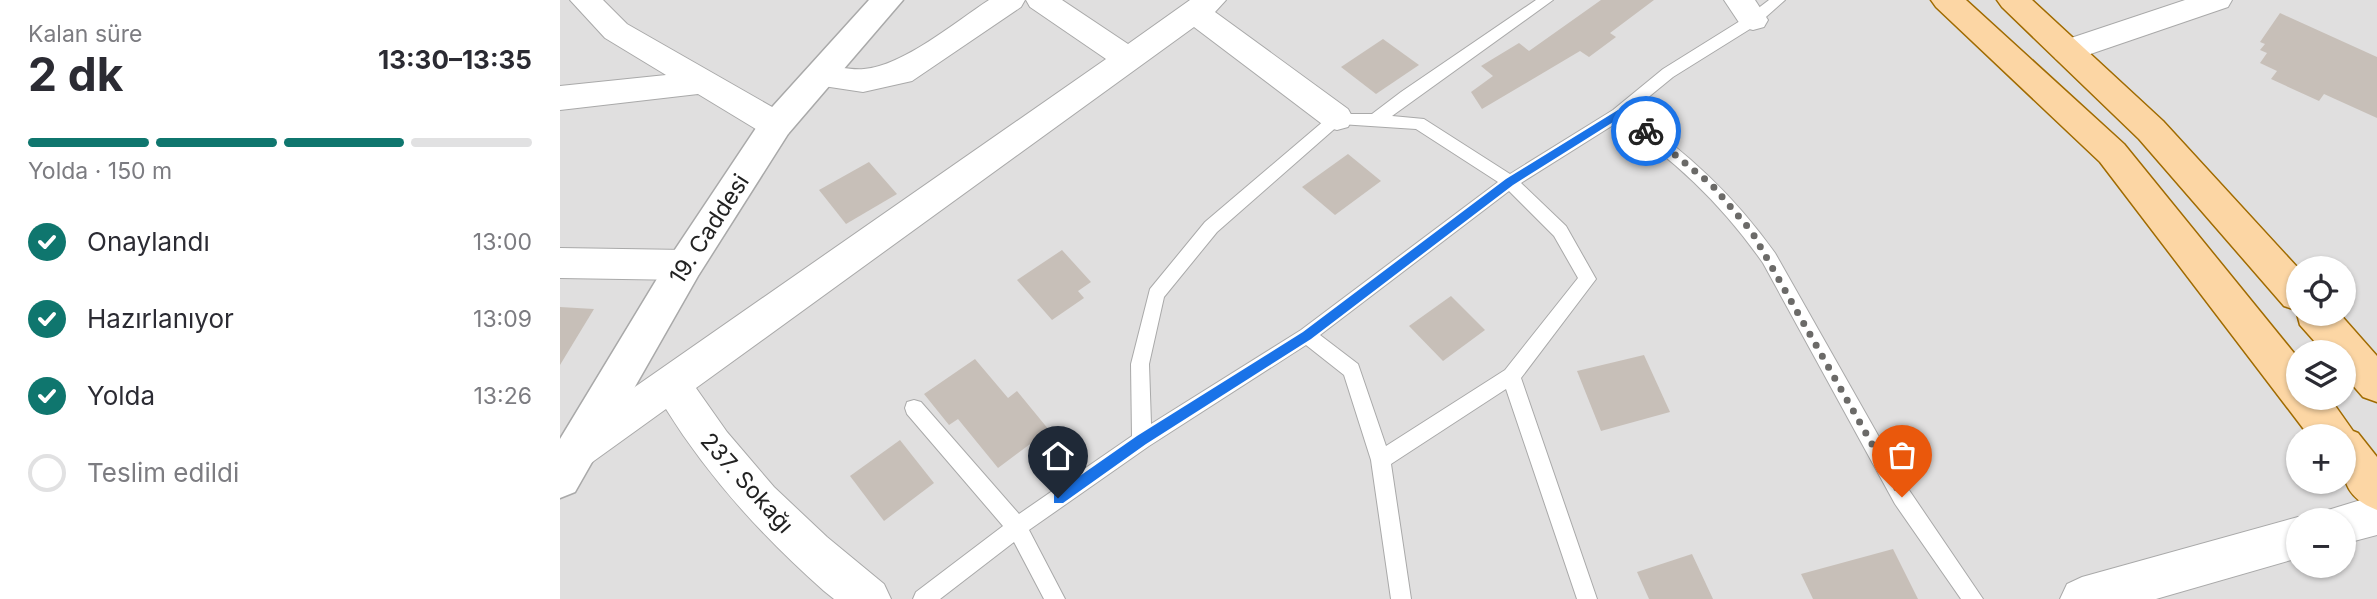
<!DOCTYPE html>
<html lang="tr">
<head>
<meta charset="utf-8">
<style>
  :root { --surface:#fff; --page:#f2f2f3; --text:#2b2b33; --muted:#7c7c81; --line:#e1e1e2; --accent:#0f766e }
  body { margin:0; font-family:Inter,sans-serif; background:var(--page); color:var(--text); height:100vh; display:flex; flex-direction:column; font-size:26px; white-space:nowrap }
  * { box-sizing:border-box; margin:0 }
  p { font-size:23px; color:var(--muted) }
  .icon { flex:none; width:38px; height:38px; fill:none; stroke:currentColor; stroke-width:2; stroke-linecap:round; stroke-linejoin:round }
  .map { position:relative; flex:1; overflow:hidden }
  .drawer { display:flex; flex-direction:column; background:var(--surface); width:560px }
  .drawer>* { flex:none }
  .tools { position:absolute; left:1726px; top:256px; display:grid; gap:14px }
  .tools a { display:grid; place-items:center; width:70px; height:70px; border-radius:50%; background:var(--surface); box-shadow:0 2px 5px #0004; font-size:35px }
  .pin { position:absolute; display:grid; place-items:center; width:60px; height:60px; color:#fff; margin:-72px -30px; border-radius:50% 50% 50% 0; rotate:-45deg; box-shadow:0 0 7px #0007 }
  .pin .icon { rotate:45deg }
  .courier { position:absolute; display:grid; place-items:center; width:70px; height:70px; margin:-35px; border:5px solid #1a73e8; border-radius:50%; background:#fff; color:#222; box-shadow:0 2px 9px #0007 }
  .head em { font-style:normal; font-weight:700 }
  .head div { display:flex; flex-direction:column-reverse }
  .head { display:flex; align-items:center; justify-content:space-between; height:119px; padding:0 28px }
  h1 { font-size:46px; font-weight:700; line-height:52px }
  .bar { display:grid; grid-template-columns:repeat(4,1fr); gap:10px 7px; align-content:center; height:84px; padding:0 28px }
  .bar i { height:9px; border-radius:5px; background:var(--line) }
  .bar .on { background:var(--accent) }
  .bar p { grid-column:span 4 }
  ol { padding:0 28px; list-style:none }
  li { display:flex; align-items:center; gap:21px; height:77px }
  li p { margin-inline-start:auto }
  li .icon { padding:7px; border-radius:50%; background:var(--accent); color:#fff; stroke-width:4 }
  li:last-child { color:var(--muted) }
  li i { width:38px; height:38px; border:4px solid var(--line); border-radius:50% }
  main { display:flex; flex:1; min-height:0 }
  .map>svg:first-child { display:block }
  .residential { fill:#e0dfdf; fill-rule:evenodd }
  .building { fill:#c7bfb8 }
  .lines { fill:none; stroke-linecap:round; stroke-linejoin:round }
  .service-casing { stroke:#a9a9a9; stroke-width:2 }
  .minor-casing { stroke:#a9a9a9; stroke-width:2 }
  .tertiary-casing { stroke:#a9a9a9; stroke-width:3 }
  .primary-casing { stroke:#a06b00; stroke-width:3 }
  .service { fill:#fff; fill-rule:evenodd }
  .minor { fill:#fff; fill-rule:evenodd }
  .tertiary { fill:#fff; fill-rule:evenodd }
  .primary { fill:#fcd6a4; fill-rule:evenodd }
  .route { fill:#1a73e8 }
  .done { stroke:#6b6a68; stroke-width:7; stroke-dasharray:0 12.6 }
  .labels { text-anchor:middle; stroke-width:5; stroke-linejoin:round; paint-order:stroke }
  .street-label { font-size:23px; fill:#222; stroke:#fff }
</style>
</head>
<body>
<main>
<section class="drawer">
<div class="head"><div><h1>2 dk</h1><p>Kalan süre</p></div><em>13:30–13:35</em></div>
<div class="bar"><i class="on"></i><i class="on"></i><i class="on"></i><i></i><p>Yolda · 150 m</p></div>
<ol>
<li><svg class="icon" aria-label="check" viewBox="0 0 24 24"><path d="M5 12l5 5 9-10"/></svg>Onaylandı<p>13:00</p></li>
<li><svg class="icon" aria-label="check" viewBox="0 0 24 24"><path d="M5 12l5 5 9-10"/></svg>Hazırlanıyor<p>13:09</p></li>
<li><svg class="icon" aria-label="check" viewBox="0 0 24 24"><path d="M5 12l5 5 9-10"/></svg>Yolda<p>13:26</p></li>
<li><i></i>Teslim edildi</li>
</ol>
</section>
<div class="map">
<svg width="1817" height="599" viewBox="0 0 1817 599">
  <rect width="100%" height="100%" fill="#f2efe9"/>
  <path class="residential" d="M0,0h1817v599h-1817zM1738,268h45v45h-45zM1738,352h45v45h-45zM1738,436h45v45h-45zM1738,520h45v45h-45z"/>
  <g class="building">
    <polygon points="1041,0 1094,0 1050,33 1056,37 1029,57 1020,51 922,109 911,92 933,76 921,66 959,43 969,51"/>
    <polygon points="1720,13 1817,57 1817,118 1764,94 1759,101 1711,79 1717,71 1700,63 1707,53 1700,50 1705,44 1700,42"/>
    <polygon points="823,39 859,65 816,94 781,67"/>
    <polygon points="788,154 821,181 775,215 742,187"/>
    <polygon points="309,162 337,194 286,224 259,190"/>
    <polygon points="502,250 531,282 518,291 524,298 492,320 457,280"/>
    <polygon points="891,296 925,330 883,361 849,326"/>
    <polygon points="0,307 34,309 0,365"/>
    <polygon points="1084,355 1110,412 1041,431 1017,371"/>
    <polygon points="415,359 448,398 457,391 489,430 438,468 398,419 389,425 364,394"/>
    <polygon points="340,440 374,483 324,521 290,476"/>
    <polygon points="1333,549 1358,599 1253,599 1241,574"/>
    <polygon points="1132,554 1153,599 1089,599 1077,572"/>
  </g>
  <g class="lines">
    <g class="service-casing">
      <path id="service" d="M976,0h17l-161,116 32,3 86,55 103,-64 50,-41 85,-53 21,-16h16l-27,24 -85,53 -44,36c58,38 106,84 146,140l134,237 74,109h-22l-66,-95 -132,-241c-40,-57 -87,-103 -145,-141l-97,61 45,43 30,53 -75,99 76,221h-20l-71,-210 -115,75 20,135h-20l-20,-139 -27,-85 -38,-30 -157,101 -120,84 36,69h-21l-30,-57 -74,57h-27l3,-7 87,-66 -96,-112 -2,-6 2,-6 7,-2 7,2 98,112 113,-78 -1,-72 19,-75 55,-67 127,-108h40l29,-22zM780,124l76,5 82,53 -197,148 -150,94 -2,-60 15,-67 53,-65zM949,191l45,45 24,42 -73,92 -119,76 -28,-82 -38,-29z"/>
    </g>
    <g class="minor-casing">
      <g id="minor">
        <polygon points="10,0 43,0 67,24 228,116 232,125 228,134 216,137 204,134 138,94 0,110 0,86 106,75 45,38"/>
        <path d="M429,0h36l-4,7 -109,74 -49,11 -53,-8 -5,-8 5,-8c19,-6 36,3 54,1 39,-3 91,-47 125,-69z"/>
        <path d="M466,0h36l66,44 62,-44h36l-11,12 133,97 5,9 -5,9 -11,3 -11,-3 -132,-100 -498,361 31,44 47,55 53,50 57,47 7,15h-57l-10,-8c-61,-54 -115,-113 -158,-182l-75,54 -14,6 -14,-6 -3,-20 3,-6 543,-378 -76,-52z"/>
        <polygon points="1164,0 1195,0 1208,20 1204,27 1193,30 1182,27"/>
        <polygon points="1625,0 1672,0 1668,7 1507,62 1496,59 1492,51 1496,43"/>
        <polygon points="0,248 125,250 138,255 143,265 138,275 125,280 0,278"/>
        <polygon points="1817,495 1817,535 1783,544 1783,520 1764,520 1768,510"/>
        <polygon points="1738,517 1746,520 1738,520 1738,558 1596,599 1500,599 1507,584 1522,577"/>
      </g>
    </g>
    <g class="tertiary-casing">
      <polygon id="tertiary" points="309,0 343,0 228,134 138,276 15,492 0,498 0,439 112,254 204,116"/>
    </g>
    <g class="primary-casing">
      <g id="primary">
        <path d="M1371,0h35l158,144 174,214v39h31l24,34 5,2 19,24v53c-39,-15 -34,-39 -34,-74h-34l-209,-274 -164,-155z"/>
        <polygon points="1437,0 1472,0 1603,121 1738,268 1738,313 1779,313 1817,356 1817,402 1803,397 1783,374 1783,352 1764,352 1740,325 1736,310 1724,306 1579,139 1442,7"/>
      </g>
    </g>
    <use href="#service" class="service"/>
    <use href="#minor" class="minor"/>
    <use href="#tertiary" class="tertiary"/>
    <use href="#primary" class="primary"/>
  </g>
  <polygon class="route" points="1058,110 1089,128 1089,134 1082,134 1058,119 953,185 751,339 586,444 503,503 494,503 494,494 577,436 743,332 946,179"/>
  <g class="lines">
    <polyline class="done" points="1086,131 1152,185 1192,232 1342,497"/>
  </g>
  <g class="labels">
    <g class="street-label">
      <text transform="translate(149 229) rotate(-57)" y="8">19. Caddesi</text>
      <text transform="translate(187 483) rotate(48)" y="8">237. Sokağı</text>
    </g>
  </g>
</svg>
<div class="tools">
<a><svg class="icon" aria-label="locate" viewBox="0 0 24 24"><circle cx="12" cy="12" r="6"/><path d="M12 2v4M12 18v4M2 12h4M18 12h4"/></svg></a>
<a><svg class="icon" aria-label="layers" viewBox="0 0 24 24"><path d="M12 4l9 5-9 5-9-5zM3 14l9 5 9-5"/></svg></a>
<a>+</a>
<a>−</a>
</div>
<div class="pin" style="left:1342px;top:497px;background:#ea580c"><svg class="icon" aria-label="bag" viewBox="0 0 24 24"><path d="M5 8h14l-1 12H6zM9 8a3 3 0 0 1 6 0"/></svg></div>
<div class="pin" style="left:498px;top:498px;background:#1f2937"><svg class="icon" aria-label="home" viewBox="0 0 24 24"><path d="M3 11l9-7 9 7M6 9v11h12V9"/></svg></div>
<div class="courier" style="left:1086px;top:131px"><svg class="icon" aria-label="bike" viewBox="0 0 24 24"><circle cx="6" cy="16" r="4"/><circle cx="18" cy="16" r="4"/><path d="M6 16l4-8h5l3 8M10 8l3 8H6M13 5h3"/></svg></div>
</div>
</main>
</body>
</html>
